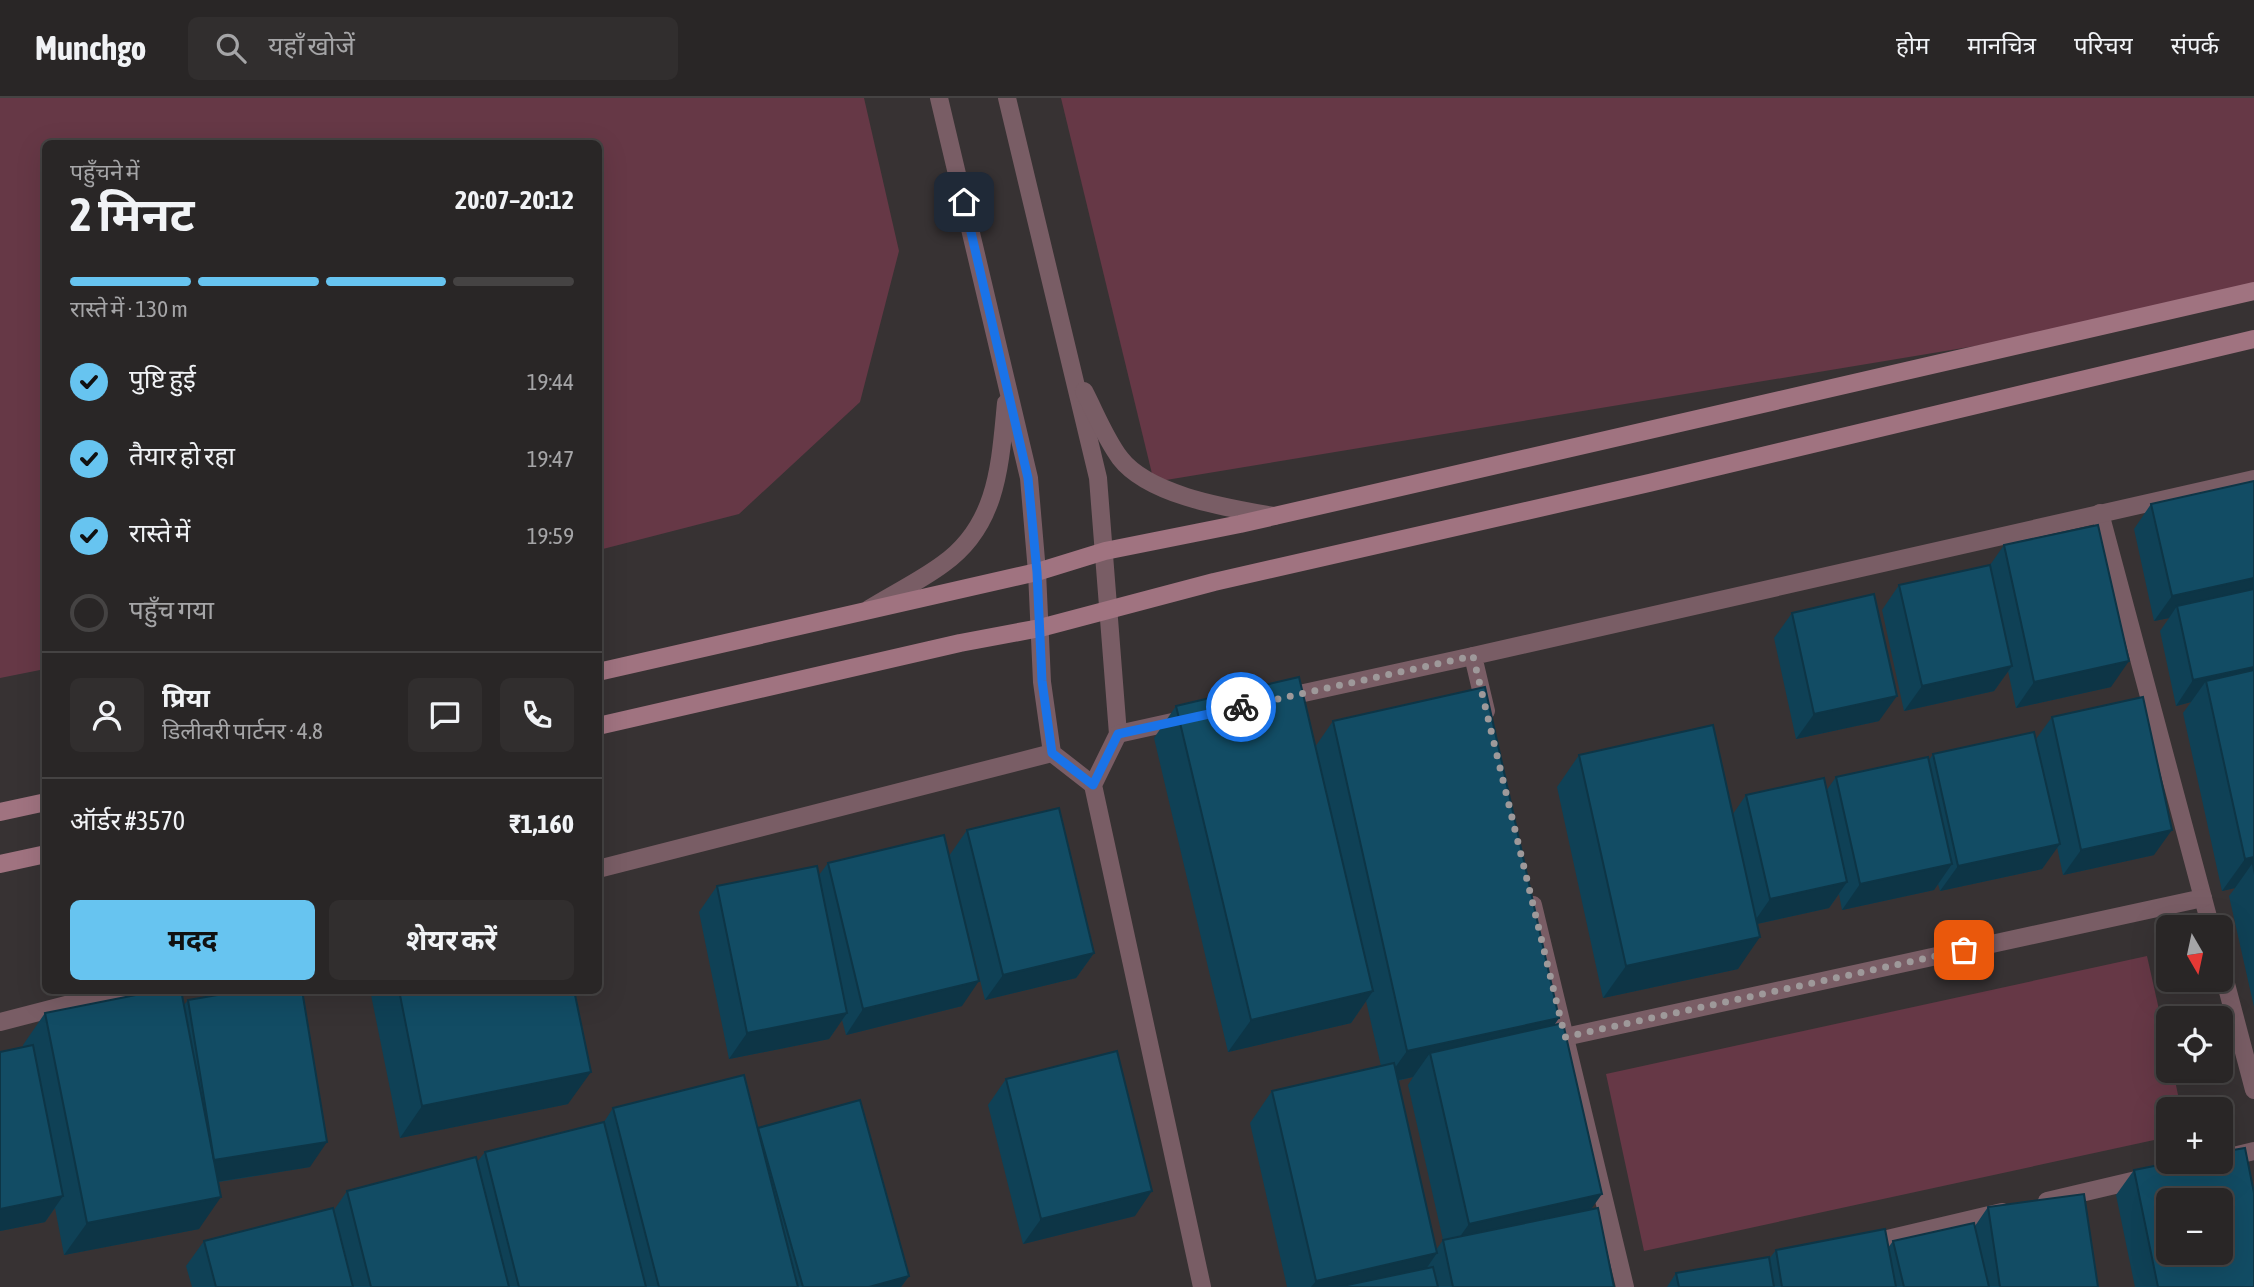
<!DOCTYPE html>
<html lang="hi">
<head>
<meta charset="utf-8">
<style>
  :root { --surface:#292626; --page:#312e2e; --text:#f1f3f6; --muted:#a5a5a7; --line:#454343; --accent:#67c4f0 }
  body { margin:0; font-family:"Asap Condensed","Noto Sans Devanagari",sans-serif; background:var(--page); color:var(--text); height:100vh; display:flex; flex-direction:column; font-size:26px; white-space:nowrap }
  * { box-sizing:border-box; margin:0 }
  p { font-size:23px; color:var(--muted) }
  .icon { flex:none; width:38px; height:38px; fill:none; stroke:currentColor; stroke-width:2; stroke-linecap:round; stroke-linejoin:round }
  .map { position:relative; flex:1; overflow:hidden }
  .sheet { position:absolute; left:42px; top:42px; width:560px; height:854px; display:flex; flex-direction:column; background:var(--surface); border-radius:10px; box-shadow:0 7px 28px #0002,0 0 0 2px var(--line) }
  .sheet>* { flex:none }
  .needle { width:46px; rotate:171deg }
  .buttons { position:absolute; left:2156px; top:817px; display:grid; gap:14px }
  .buttons a { display:grid; place-items:center; width:77px; height:77px; border-radius:10px; background:var(--surface); box-shadow:0 7px 28px #0002,0 0 0 2px var(--line); font-size:35px }
  .pin { position:absolute; display:grid; place-items:center; width:60px; height:60px; color:#fff; margin:-30px; border-radius:14px; box-shadow:0 4px 10px #0006 }
  .courier { position:absolute; display:grid; place-items:center; width:70px; height:70px; margin:-35px; border:5px solid #1a73e8; border-radius:50%; background:#fff; color:#222; box-shadow:0 2px 9px #0007 }
  .head em { font-style:normal; font-weight:700 }
  .head div { display:flex; flex-direction:column-reverse }
  .head { display:flex; align-items:center; justify-content:space-between; height:119px; padding:0 28px }
  h1 { font-size:46px; font-weight:700; line-height:52px }
  .bar { display:grid; grid-template-columns:repeat(4,1fr); gap:10px 7px; align-content:center; height:84px; padding:0 28px }
  .bar i { height:9px; border-radius:5px; background:var(--line) }
  .bar .current { background:var(--accent) }
  .bar p { grid-column:span 4 }
  .line { display:flex; align-items:center; gap:18px; padding:0 28px; border-top:2px solid var(--line) }
  .line div { flex:1 }
  .round { display:grid; place-items:center; flex:none; width:74px; height:74px; border-radius:10px; background:var(--page) }
  ol { padding:0 28px; list-style:none }
  li { display:flex; align-items:center; gap:21px; height:77px }
  li p { margin-inline-start:auto }
  li .icon { padding:7px; border-radius:50%; background:var(--accent); color:#111; stroke-width:4 }
  li:last-child { color:var(--muted) }
  li i { width:38px; height:38px; border:4px solid var(--line); border-radius:50% }
  .cta { display:flex; gap:14px; margin-top:auto; padding:14px 28px }
  .cta a { flex:1; height:80px; border-radius:10px; background:var(--accent); color:#111; font-size:28px; font-weight:700; line-height:80px; text-align:center }
  .cta a+a { background:var(--page); color:var(--text) }
  header { display:flex; align-items:center; gap:42px; box-sizing:border-box; height:98px; padding:0 35px; background:var(--surface); border-bottom:2px solid var(--line) }
  header strong { font-size:33px }
  nav { display:flex; gap:38px; margin-inline-start:auto; font-size:24px }
  .search { width:490px; height:63px; background:var(--page); display:flex; align-items:center; gap:18px; box-sizing:border-box; padding:0 24px; border-radius:10px; color:var(--muted); font-size:26px }
  .map>svg:first-child { display:block }
  .green { fill:#663846 }
  .lines { fill:none; stroke-linecap:round; stroke-linejoin:round }
  .minor { stroke:#795d65; stroke-width:18 }
  .secondary { stroke:#a07380; stroke-width:18 }
  .wall { fill:#0f4156; fill-rule:evenodd }
  .shaded-wall { fill:#0d3546 }
  .building { fill:#124c64; stroke:#0d3546; stroke-width:2; fill-rule:evenodd }
  .done { stroke:#9e999a; stroke-width:7; stroke-dasharray:0 12.6 }
  .route { stroke:#1a73e8; stroke-width:9 }
</style>
</head>
<body>
<header>
<strong>Munchgo</strong>
<div class="search"><svg class="icon" aria-label="search" viewBox="0 0 24 24"><circle cx="10" cy="10" r="6"/><path d="M15 15l6 6"/></svg>यहाँ खोजें</div>
<nav><a>होम</a><a>मानचित्र</a><a>परिचय</a><a>संपर्क</a></nav>
</header>
<div class="map">
<svg width="2254" height="1189" viewBox="0 0 2254 1189">
  <rect width="100%" height="100%" fill="#373233"/>
  <g class="green">
    <polygon points="0,0 864,0 899,153 860,304 739,416 599,452 598,46 46,46 45,571 0,580"/>
    <polygon points="1061,0 2254,0 2254,199 2114,225 1154,384"/>
    <polygon points="2147,858 2168,952 2168,973 2173,973 2181,1011 2168,1012 2168,1039 1644,1153 1606,976"/>
  </g>
  <g class="lines">
    <g class="minor">
      <polyline points="939,0 1029,380 1037,474 1042,584 1052,655 1093,687"/>
      <polyline points="1007,0 1098,380 1118,636 1093,687 1202,1189"/>
      <path d="M1084,293c11,21 21,47 36,67 29,38 109,50 154,58"/>
      <polyline points="2100,415 2211,830"/>
      <path d="M869,511c24,-15 51,-28 74,-45 55,-39 57,-100 63,-161"/>
      <polyline points="1281,600 1473,558"/>
      <polyline points="1486,613 1473,558 2254,381"/>
      <polyline points="1118,636 1186,621"/>
      <polyline points="598,771 1052,655"/>
      <polyline points="1533,807 1625,1189"/>
      <polyline points="2221,867 2254,992"/>
      <polyline points="0,924 124,892"/>
      <polyline points="1565,939 2203,800"/>
      <polyline points="2221,1061 2254,1053"/>
      <polyline points="2047,1103 2149,1079"/>
      <polyline points="1866,1146 2002,1114"/>
    </g>
    <g class="secondary">
      <polyline points="598,574 1037,474 1105,453 1240,426 2254,193"/>
      <polyline points="598,628 960,545 1040,530 1214,484 1649,385 2254,241"/>
      <polyline points="0,714 46,704"/>
      <polyline points="0,766 46,756"/>
    </g>
  </g>
  <g class="wall">
    <polygon points="2254,383 2254,909 2229,798 2235,790 2222,793 2183,615 2191,604 2176,608 2160,533 2169,520 2154,523 2134,431 2151,406"/>
    <polygon points="2004,447 2111,589 2016,610 2008,573 1994,593 1904,613 1882,512 1899,487 1990,467"/>
    <polygon points="1792,515 1879,623 1796,641 1774,540"/>
    <path d="M1176,608l139,41 18,-26 226,297 -5,7 36,185 24,77h-327l-37,-164 22,-32 109,-25 -15,-65 -15,22 -123,29 -74,-314zM1413,979l-5,8 35,155 -7,10 -38,-169z"/>
    <polygon points="2052,619 2154,757 2063,777 2057,749 2042,771 1940,793 1938,786 1934,792 1842,812 1839,796 1829,810 1757,826 1738,871 1603,900 1557,689 1579,657 1733,716 1746,697 1826,693 1836,679 1929,662 1933,656 2036,641"/>
    <polygon points="967,732 1094,855 1076,880 985,902 949,758"/>
    <polygon points="828,765 962,908 846,937 842,922 829,941 729,961 699,814 717,788 819,777"/>
    <polygon points="370,892 574,892 568,1006 400,1040"/>
    <polygon points="188,902 310,1069 219,1084 199,1131 64,1157 55,1110 45,1124 0,1133 0,954 23,949 23,947 45,915 184,907"/>
    <polygon points="1006,981 1135,1118 1023,1146 988,1007"/>
    <polygon points="613,1010 757,1031 758,1030 909,1178 901,1189 192,1189 186,1168 204,1143 334,1112 347,1093 477,1064 485,1054 604,1024"/>
    <polygon points="2134,1072 2254,1189 2135,1189 2116,1097"/>
    <polygon points="1988,1109 2098,1189 1667,1189 1676,1175 1769,1161 1776,1152 1888,1150 1893,1143 1975,1128"/>
  </g>
  <g class="shaded-wall">
    <polygon points="2254,480 2254,501 2177,508 2169,520 2154,523 2172,498"/>
    <polygon points="2129,563 2111,589 2016,610 2034,584"/>
    <polygon points="2012,568 1994,593 1904,613 1922,588"/>
    <polygon points="2254,569 2254,590 2206,583 2191,604 2176,608 2193,582"/>
    <polygon points="1897,598 1879,623 1796,641 1814,616"/>
    <polygon points="2172,732 2154,757 2063,777 2081,752"/>
    <polygon points="2060,746 2042,771 1940,793 1958,768"/>
    <polygon points="2254,759 2254,777 2252,766 2235,790 2222,793 2245,761"/>
    <polygon points="1952,766 1934,792 1842,812 1860,786"/>
    <polygon points="1847,784 1829,810 1752,827 1770,801"/>
    <polygon points="1760,839 1738,871 1603,900 1626,868"/>
    <polygon points="1094,855 1076,880 985,902 1003,877"/>
    <polygon points="979,883 962,908 846,937 863,911"/>
    <polygon points="1373,893 1351,925 1228,954 1251,922"/>
    <polygon points="847,915 829,941 729,961 747,935"/>
    <polygon points="1559,920 1536,952 1430,955 1413,979 1384,985 1407,953"/>
    <polygon points="591,974 568,1006 400,1040 422,1008"/>
    <polygon points="327,1044 310,1069 197,1087 214,1062"/>
    <polygon points="1152,1093 1135,1118 1023,1146 1041,1121"/>
    <polygon points="1602,1096 1579,1128 1446,1158 1469,1126"/>
    <polygon points="63,1098 45,1124 0,1133 0,1111"/>
    <polygon points="221,1099 199,1131 64,1157 87,1125"/>
    <polygon points="1437,1155 1415,1187 1407,1189 1311,1189 1316,1183"/>
    <polygon points="909,1178 901,1189 869,1189"/>
  </g>
  <g class="building">
    <polygon points="2254,383 2254,480 2172,498 2151,406"/>
    <polygon points="2098,427 2129,563 2034,584 2004,447"/>
    <polygon points="1990,467 2012,568 1922,588 1899,487"/>
    <polygon points="2254,491 2254,569 2193,582 2177,508"/>
    <polygon points="1874,496 1897,598 1814,616 1792,515"/>
    <polygon points="2254,572 2254,759 2245,761 2206,583"/>
    <polygon points="1299,579 1373,893 1251,922 1176,608"/>
    <polygon points="1485,589 1559,920 1407,953 1333,623"/>
    <polygon points="2143,599 2172,732 2081,752 2052,619"/>
    <polygon points="1713,627 1760,839 1626,868 1579,657"/>
    <polygon points="2034,634 2060,746 1958,768 1933,656"/>
    <polygon points="1928,659 1952,766 1860,786 1836,679"/>
    <polygon points="1824,680 1847,784 1770,801 1746,697"/>
    <polygon points="1059,710 1094,855 1003,877 967,732"/>
    <polygon points="944,737 979,883 863,911 828,765"/>
    <polygon points="817,768 847,915 747,935 717,788"/>
    <polygon points="161,892 181,892 221,1099 87,1125 45,915"/>
    <polygon points="247,892 302,892 327,1044 214,1062 188,902"/>
    <polygon points="399,892 574,892 591,974 422,1008"/>
    <polygon points="1563,925 1602,1096 1469,1126 1430,955"/>
    <polygon points="33,947 63,1098 0,1111 0,954"/>
    <polygon points="1117,953 1152,1093 1041,1121 1006,981"/>
    <polygon points="1394,965 1437,1155 1316,1183 1272,993"/>
    <polygon points="744,977 798,1189 659,1189 613,1010"/>
    <polygon points="860,1002 909,1178 869,1189 803,1189 758,1030"/>
    <polygon points="604,1024 646,1189 519,1189 485,1054"/>
    <path d="M2245,1050l9,45v94h-96l-24,-117 40,-8h47v-10zM2168,1102h53v53h-53z"/>
    <polygon points="476,1059 509,1189 371,1189 347,1093"/>
    <polygon points="2084,1096 2098,1189 2000,1189 1988,1109"/>
    <polygon points="333,1110 353,1189 216,1189 204,1143"/>
    <polygon points="1598,1110 1614,1189 1453,1189 1443,1142"/>
    <polygon points="1974,1125 1989,1189 1904,1189 1893,1143"/>
    <polygon points="1885,1131 1896,1189 1782,1189 1776,1152"/>
    <polygon points="1769,1159 1774,1189 1679,1189 1676,1175"/>
    <polygon points="1433,1169 1438,1189 1338,1189"/>
  </g>
  <g class="lines">
    <polyline class="done" points="1241,609 1473,558 1565,939 1964,852"/>
    <polyline class="route" points="964,104 1028,380 1037,474 1042,583 1052,655 1093,687 1118,636 1241,609"/>
  </g>
</svg>
<div class="buttons">
<a><svg class="needle" viewBox="-14 -14 28 28"><path d="M0-13l5 13h-10z" fill="#e53935"/><path d="M0 13l5-13h-10z" fill="#a5a5a7"/></svg></a>
<a><svg class="icon" aria-label="locate" viewBox="0 0 24 24"><circle cx="12" cy="12" r="6"/><path d="M12 2v4M12 18v4M2 12h4M18 12h4"/></svg></a>
<a>+</a>
<a>−</a>
</div>
<div class="pin" style="left:1964px;top:852px;background:#ea580c"><svg class="icon" aria-label="bag" viewBox="0 0 24 24"><path d="M5 8h14l-1 12H6zM9 8a3 3 0 0 1 6 0"/></svg></div>
<div class="pin" style="left:964px;top:104px;background:#1f2937"><svg class="icon" aria-label="home" viewBox="0 0 24 24"><path d="M3 11l9-7 9 7M6 9v11h12V9"/></svg></div>
<div class="courier" style="left:1241px;top:609px"><svg class="icon" aria-label="bike" viewBox="0 0 24 24"><circle cx="6" cy="16" r="4"/><circle cx="18" cy="16" r="4"/><path d="M6 16l4-8h5l3 8M10 8l3 8H6M13 5h3"/></svg></div>
<section class="sheet">
<div class="head"><div><h1>2 मिनट</h1><p>पहुँचने में</p></div><em>20:07–20:12</em></div>
<div class="bar"><i class="current"></i><i class="current"></i><i class="current"></i><i></i><p>रास्ते में · 130 m</p></div>
<ol>
<li><svg class="icon" aria-label="check" viewBox="0 0 24 24"><path d="M5 12l5 5 9-10"/></svg>पुष्टि हुई<p>19:44</p></li>
<li><svg class="icon" aria-label="check" viewBox="0 0 24 24"><path d="M5 12l5 5 9-10"/></svg>तैयार हो रहा<p>19:47</p></li>
<li><svg class="icon" aria-label="check" viewBox="0 0 24 24"><path d="M5 12l5 5 9-10"/></svg>रास्ते में<p>19:59</p></li>
<li><i></i>पहुँच गया</li>
</ol>
<div class="line" style="height:126px"><a class="round"><svg class="icon" aria-label="person" viewBox="0 0 24 24"><circle cx="12" cy="8" r="4"/><path d="M4 21q1-7 8-7t8 7"/></svg></a><div><b>प्रिया</b><p>डिलीवरी पार्टनर · 4.8</p></div><a class="round"><svg class="icon" aria-label="chat" viewBox="0 0 24 24"><path d="M4 5h16v11H9l-5 4z"/></svg></a><a class="round"><svg class="icon" aria-label="phone" viewBox="0 0 24 24"><path d="M5 4h4l2 5-3 2q2 4 5 5l2-3 5 2v4C11 20 4 13 5 4z"/></svg></a></div>
<div class="line" style="height:91px"><div>ऑर्डर #3570</div><b>₹1,160</b></div>
<div class="cta"><a>मदद</a><a>शेयर करें</a></div>
</section>
</div>
</body>
</html>
